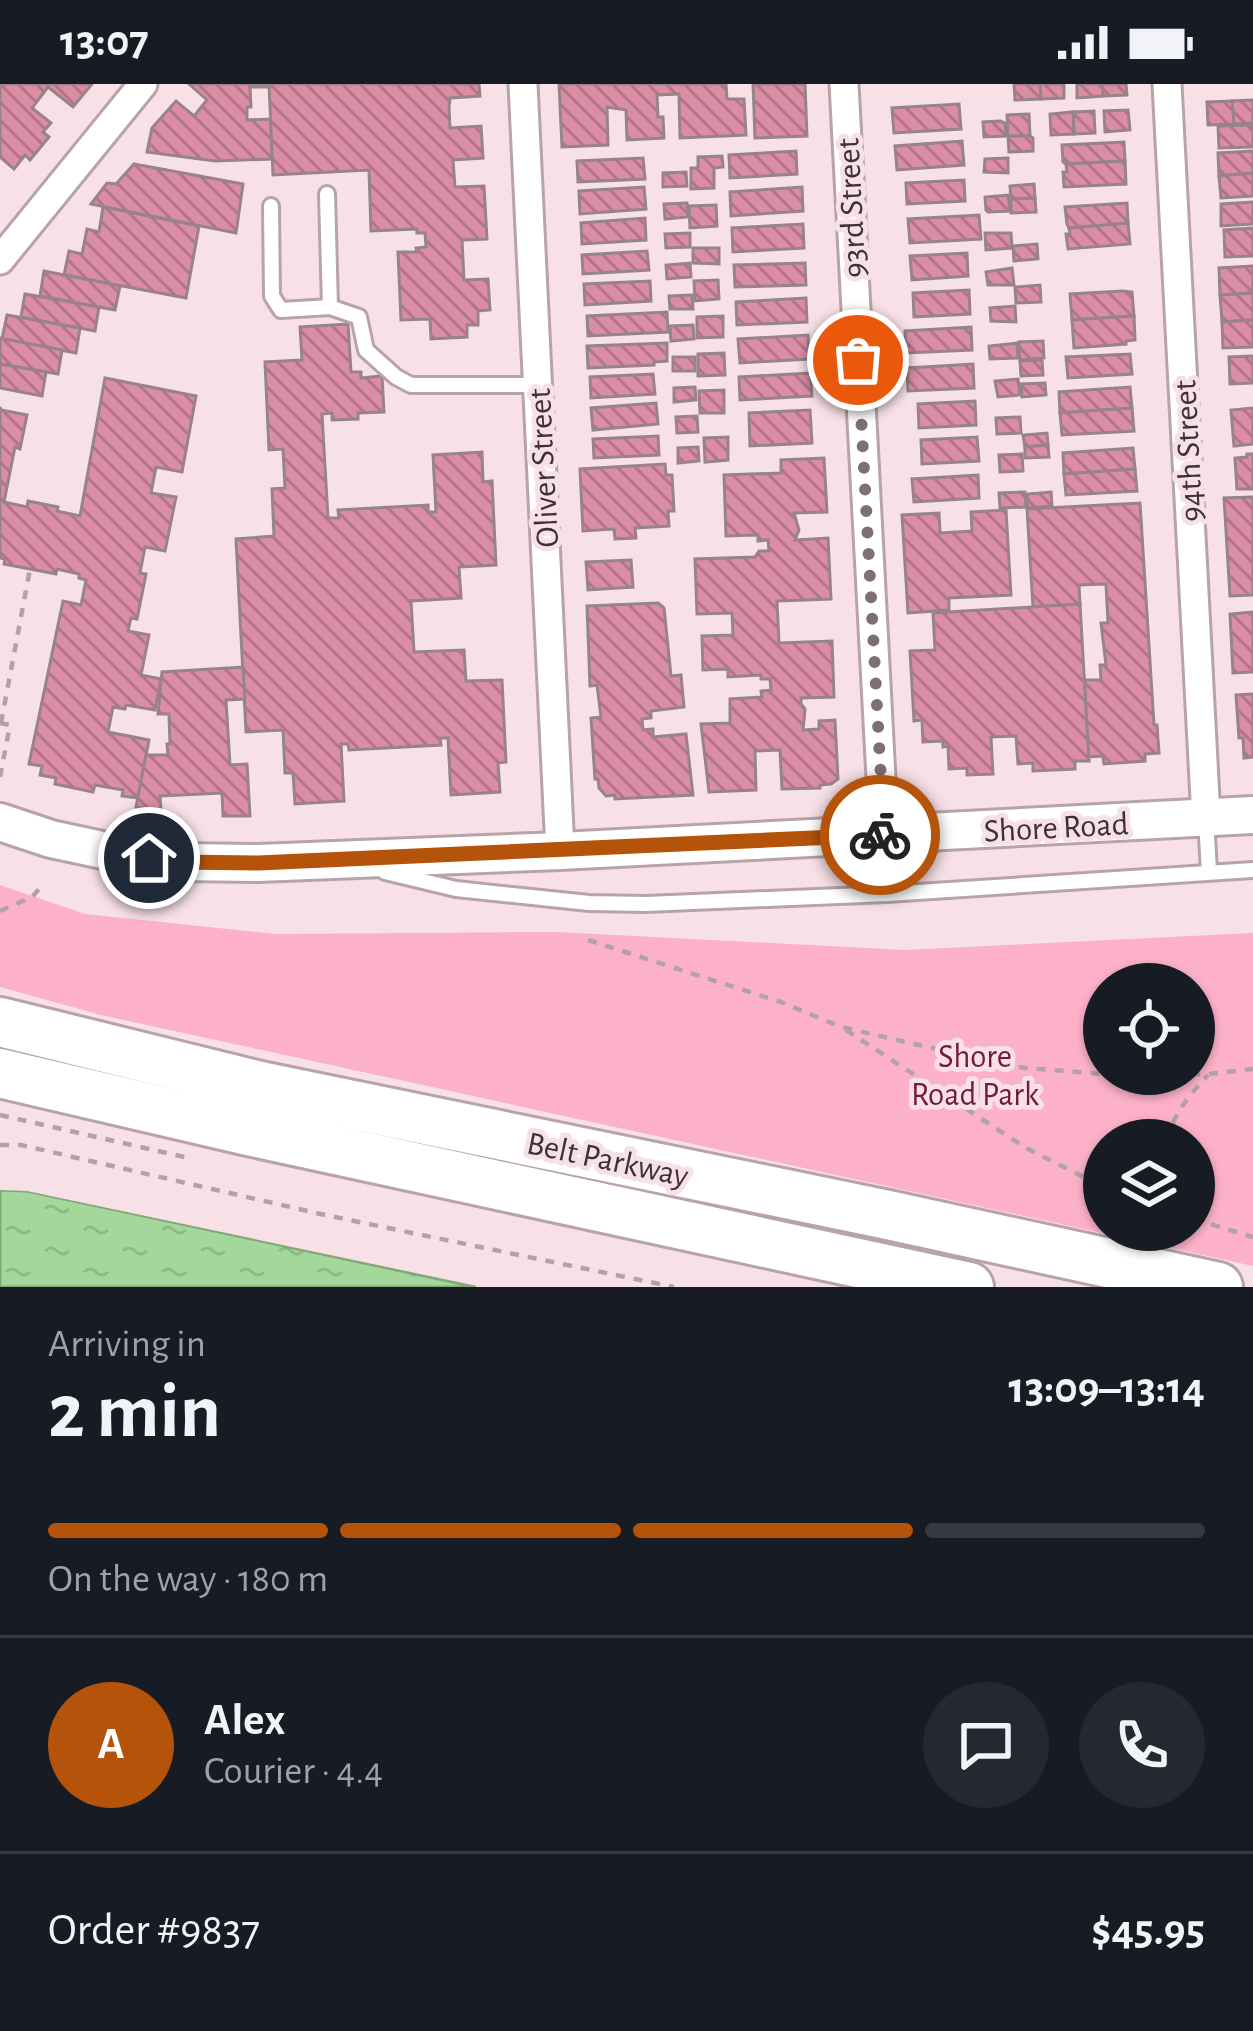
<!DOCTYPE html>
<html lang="en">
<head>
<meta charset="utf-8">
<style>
  :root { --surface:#171b24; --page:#242831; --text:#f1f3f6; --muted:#9ea1a6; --line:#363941; --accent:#b45309 }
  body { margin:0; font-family:"Alegreya Sans",sans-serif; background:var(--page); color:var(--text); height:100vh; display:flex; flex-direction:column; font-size:45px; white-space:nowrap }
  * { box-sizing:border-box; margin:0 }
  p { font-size:39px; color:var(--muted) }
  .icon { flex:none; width:66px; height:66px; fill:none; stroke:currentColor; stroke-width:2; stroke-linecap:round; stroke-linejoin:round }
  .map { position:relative; height:1203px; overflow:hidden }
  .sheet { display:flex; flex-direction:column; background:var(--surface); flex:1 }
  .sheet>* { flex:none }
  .tools { position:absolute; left:1083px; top:879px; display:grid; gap:24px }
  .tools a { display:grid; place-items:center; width:132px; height:132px; border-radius:50%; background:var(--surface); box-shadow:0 3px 9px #0004; font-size:60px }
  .pin { position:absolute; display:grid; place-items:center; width:102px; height:102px; color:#fff; margin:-51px; border:6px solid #fff; border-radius:50%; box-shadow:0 3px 12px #0007 }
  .courier { position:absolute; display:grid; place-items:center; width:120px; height:120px; margin:-60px; border:9px solid #b45309; border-radius:50%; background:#fff; color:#222; box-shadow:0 3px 15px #0007 }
  .headline em { font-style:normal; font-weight:700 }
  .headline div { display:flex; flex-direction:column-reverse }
  .headline { display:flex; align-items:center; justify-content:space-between; height:204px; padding:0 48px }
  h1 { font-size:78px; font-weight:700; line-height:90px }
  .bar { display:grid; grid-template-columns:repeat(4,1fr); gap:18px 12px; align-content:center; height:144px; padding:0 48px }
  .bar i { height:15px; border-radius:9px; background:var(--line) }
  .bar .selected { background:var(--accent) }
  .bar p { grid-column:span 4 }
  .line { display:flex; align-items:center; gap:30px; padding:0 48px; border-top:3px solid var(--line) }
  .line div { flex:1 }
  .round { display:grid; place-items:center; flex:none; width:126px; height:126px; border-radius:63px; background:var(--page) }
  .status { display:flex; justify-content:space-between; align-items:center; height:84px; padding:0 60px; background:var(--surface); direction:ltr }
  .status svg { height:33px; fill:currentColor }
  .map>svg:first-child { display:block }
  .green { fill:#fcb1c8; fill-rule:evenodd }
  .water { fill:url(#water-ripples); stroke:#84a67b; stroke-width:3 }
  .pier { fill:#f7e1e7 }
  .building { fill:url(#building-back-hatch); stroke:#978388; stroke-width:3 }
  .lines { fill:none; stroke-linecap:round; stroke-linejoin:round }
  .lane-casing { stroke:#b8a3a9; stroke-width:20 }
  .street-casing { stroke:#b8a3a9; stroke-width:33 }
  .secondary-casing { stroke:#b8a3a9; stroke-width:42 }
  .highway-casing { stroke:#b8a3a9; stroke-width:54 }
  .path { stroke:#b2a1a5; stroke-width:4.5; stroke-dasharray:9 9; stroke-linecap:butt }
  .lane { stroke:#fff; stroke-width:14 }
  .street { stroke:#fff; stroke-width:27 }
  .secondary { stroke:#fff; stroke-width:36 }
  .highway { stroke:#fff; stroke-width:48 }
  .done { stroke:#7d6f73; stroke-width:12; stroke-dasharray:0 21.6 }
  .route { stroke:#b45309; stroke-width:15 }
  .labels { text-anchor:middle; stroke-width:10; stroke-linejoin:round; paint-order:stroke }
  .street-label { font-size:33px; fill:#3b3234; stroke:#f7e1e7 }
  .park-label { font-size:33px; fill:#751840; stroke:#f7e1e7 }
</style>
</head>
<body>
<div class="status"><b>13:07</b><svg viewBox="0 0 49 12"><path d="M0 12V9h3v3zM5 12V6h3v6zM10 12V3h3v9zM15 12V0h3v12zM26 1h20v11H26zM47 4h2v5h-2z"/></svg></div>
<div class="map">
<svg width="1253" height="1203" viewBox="0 0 1253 1203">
  <defs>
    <pattern id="water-ripples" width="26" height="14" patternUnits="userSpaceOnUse" patternTransform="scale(3)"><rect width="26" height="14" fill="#a4d89a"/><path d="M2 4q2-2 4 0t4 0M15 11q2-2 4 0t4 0" fill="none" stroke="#8eba85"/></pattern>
    <pattern id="building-back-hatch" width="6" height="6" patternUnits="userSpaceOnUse" patternTransform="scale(3)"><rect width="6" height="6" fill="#dc8da6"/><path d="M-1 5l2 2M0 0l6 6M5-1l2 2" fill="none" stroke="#b47488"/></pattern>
  </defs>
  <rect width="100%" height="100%" fill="#f7e1e7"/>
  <path class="green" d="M0,801l85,29 191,20 281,-2 348,18 348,-17v333l-1152,-251 -101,-28zM1104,900h90v90h-90zM1104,1056h90v90h-90z"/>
  <polygon class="water" points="0,1106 27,1107 476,1203 0,1203"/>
  <polygon class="pier" points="0,1100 29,1101 477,1197 482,1203 27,1107 0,1106"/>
  <g class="building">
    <polygon points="0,0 92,0 73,23 48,3 32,24 51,39 43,48 49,53 30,76 25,71 14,85 0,73"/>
    <polygon points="189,0 269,0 269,3 250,3 251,23 247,23 247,36 271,35 272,75 215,77 147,68 152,44 176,17 194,32 207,16"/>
    <polygon points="269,0 479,0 480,12 450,14 449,24 450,44 481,42 483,74 453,76 455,103 484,102 487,155 462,156 464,196 488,195 490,226 478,227 478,241 467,241 467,253 431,255 430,235 401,236 398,168 417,168 416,164 426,163 425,149 417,149 417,145 371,147 369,86 273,91"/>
    <polygon points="559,0 726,0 727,15 744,15 746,51 680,54 679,10 657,11 658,33 663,33 664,54 627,56 626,26 607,23 608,61 562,63"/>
    <polygon points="753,0 805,0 807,52 755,54"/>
    <polygon points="1014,0 1040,0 1041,15 1015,16"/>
    <polygon points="1040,0 1064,0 1064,14 1041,15"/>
    <polygon points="1077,0 1103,0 1103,12 1077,14"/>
    <polygon points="1103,0 1126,0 1127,11 1103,12"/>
    <polygon points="1253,16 1253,39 1234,40 1232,17"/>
    <polygon points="1232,17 1234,40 1208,41 1207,18"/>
    <polygon points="959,20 961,45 894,49 892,24"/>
    <polygon points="1128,26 1130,46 1105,48 1104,27"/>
    <polygon points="1094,27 1095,49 1074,50 1073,28"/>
    <polygon points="1073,28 1074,50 1051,51 1050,30"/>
    <polygon points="1029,30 1030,52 1008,52 1007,31"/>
    <polygon points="1000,37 1005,39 1006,52 984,53 983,38"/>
    <polygon points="1253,41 1253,63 1219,64 1218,42"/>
    <polygon points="1008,52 1030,52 1033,54 1033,67 1009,68"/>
    <polygon points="962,57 964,81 897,86 895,62"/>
    <polygon points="1124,58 1125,77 1066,80 1063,78 1062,61"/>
    <polygon points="796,67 797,90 730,94 729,71"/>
    <polygon points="1253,67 1253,89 1219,92 1218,69"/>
    <polygon points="722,72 723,83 714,84 714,104 691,105 691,84 698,84 698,73"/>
    <polygon points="643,74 645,95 578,98 577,77"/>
    <polygon points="1008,74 1008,89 984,88 985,75"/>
    <polygon points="1125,77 1126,100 1064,103 1063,88 1067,88 1066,80"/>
    <polygon points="134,80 243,100 236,149 91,120 107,99 116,100"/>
    <polygon points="686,88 687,102 663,103 663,89"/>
    <polygon points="1253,89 1253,112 1221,114 1219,92"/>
    <polygon points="964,96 965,117 907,120 906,99"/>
    <polygon points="1034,100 1035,114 1011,115 1010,102"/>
    <polygon points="644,103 646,125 580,130 579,107"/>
    <polygon points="802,103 803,127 731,132 730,108"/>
    <polygon points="1008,111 1010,127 988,128 986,126 985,113"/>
    <polygon points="1035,114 1036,128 1011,129 1011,115"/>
    <polygon points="1253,118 1253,140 1221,142 1221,120"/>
    <polygon points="687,119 688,133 665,135 664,120"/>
    <polygon points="1127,119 1128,139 1069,144 1067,140 1065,123"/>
    <polygon points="716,121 717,142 690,144 689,122"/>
    <polygon points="103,123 199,142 186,214 64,191 69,167 82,170 87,145 99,148"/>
    <polygon points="979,131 981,155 910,159 908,135"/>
    <polygon points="645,134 646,156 582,160 581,139"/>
    <polygon points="1128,139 1130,160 1068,165 1066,150 1070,150 1069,144"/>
    <polygon points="803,140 804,164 733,168 732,144"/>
    <polygon points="1253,144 1253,172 1225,173 1224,146"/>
    <polygon points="690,149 690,163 666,164 665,150"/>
    <polygon points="985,149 1011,149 1012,164 986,166"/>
    <polygon points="1037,160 1038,175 1014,177 1013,162"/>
    <polygon points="693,164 719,164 719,180 693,179"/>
    <polygon points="647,167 649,186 583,190 582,171"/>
    <polygon points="967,169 968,192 912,196 910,172"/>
    <polygon points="690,179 691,193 667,195 666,181"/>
    <polygon points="805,179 806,201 735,203 734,181"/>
    <polygon points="1253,182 1253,209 1220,211 1219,184"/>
    <polygon points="1012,184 1014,201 988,201 986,188"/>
    <polygon points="44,187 120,202 115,226 40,212"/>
    <polygon points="718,196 719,215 695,217 694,197"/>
    <polygon points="650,197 651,217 585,221 584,200"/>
    <polygon points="1040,201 1041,218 1016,219 1015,203"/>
    <polygon points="969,206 970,230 914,233 913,209"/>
    <polygon points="1123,207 1132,208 1134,232 1072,236 1070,210"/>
    <polygon points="1253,209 1253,236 1222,238 1220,211"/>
    <polygon points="25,210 99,223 95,247 21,233"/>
    <polygon points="692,211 693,225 670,225 669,212"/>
    <polygon points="806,214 807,238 737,241 736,218"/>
    <polygon points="1015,222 1016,238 991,237 990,224"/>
    <polygon points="667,228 668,248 588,252 587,232"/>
    <polygon points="7,231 80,244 76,269 2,255"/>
    <polygon points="723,232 723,253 697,254 697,233"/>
    <polygon points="1134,232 1135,256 1126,257 1126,260 1074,264 1072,236"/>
    <polygon points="1253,236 1253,263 1223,264 1222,238"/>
    <polygon points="348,240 351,288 361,288 361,294 382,292 384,328 358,329 358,335 332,336 332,329 322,330 328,434 339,434 338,426 428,421 428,428 436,428 433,371 482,368 483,398 492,397 496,481 459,483 461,514 411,517 414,568 464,566 466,597 502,596 506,678 498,679 500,708 451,711 448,654 440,654 441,661 349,666 348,660 341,660 344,717 295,720 293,689 285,689 283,646 246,648 236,455 274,452 272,405 285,404 283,365 269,366 265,278 302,276 300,243"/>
    <polygon points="693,241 694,255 671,257 670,242"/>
    <polygon points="971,243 972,266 906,269 905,247"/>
    <polygon points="808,251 809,275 740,279 738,255"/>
    <polygon points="0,254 62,266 58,290 0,280"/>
    <polygon points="1043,257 1044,274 1020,276 1019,258"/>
    <polygon points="667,259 667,277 654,278 654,281 588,284 587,262"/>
    <polygon points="1017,259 1018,274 990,275 989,262"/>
    <polygon points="724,269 725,291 698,292 698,270"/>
    <polygon points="1130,270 1132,290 1068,294 1066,273"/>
    <polygon points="1253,272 1253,299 1230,300 1229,273"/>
    <rect x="673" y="273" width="22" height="14"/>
    <polygon points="1042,276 1043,291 1021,292 1020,277"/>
    <polygon points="0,280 46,288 42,312 0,304"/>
    <polygon points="973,280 974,304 908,307 907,284"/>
    <polygon points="810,289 812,312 740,316 739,293"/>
    <polygon points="653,290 655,310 591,314 590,293"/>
    <polygon points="105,294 196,312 182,388 156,383 151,409 176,413 165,467 145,463 140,489 146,490 137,535 131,534 128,547 149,551 141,591 161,595 155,626 126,621 125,625 113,623 108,648 149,656 138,714 122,712 123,706 95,701 93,708 55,700 56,694 40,691 42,682 29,680 63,517 81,521 86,496 79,494 79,490 57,485 56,490 4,480 5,475 0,474 0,323 1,326 27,331 20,365 15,363 4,418 27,423 28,417 58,423 57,427 80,432"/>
    <polygon points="1018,295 1020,311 998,313 995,297"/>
    <polygon points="1045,299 1046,311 1022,313 1021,300"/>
    <polygon points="695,303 696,316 674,318 674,304"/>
    <polygon points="1130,303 1132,324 1060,329 1059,308"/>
    <polygon points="724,306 724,329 700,329 699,307"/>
    <polygon points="975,317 976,341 919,344 918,320"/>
    <polygon points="656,319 658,340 593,346 591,324"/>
    <polygon points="1132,324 1134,347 1062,351 1060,329"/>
    <polygon points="1253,324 1253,360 1234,362 1231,326"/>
    <polygon points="810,326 812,359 750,362 749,329"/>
    <polygon points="697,332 698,348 677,349 676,333"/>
    <polygon points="1020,333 1021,349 997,350 996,334"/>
    <polygon points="1047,349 1048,361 1025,363 1023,351"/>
    <polygon points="658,352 659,371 594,374 593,355"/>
    <polygon points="728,353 728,376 705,378 704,354"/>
    <polygon points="977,353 979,377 922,380 921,356"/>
    <polygon points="1048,361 1049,373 1025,374 1025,363"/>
    <polygon points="698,363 699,377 678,379 678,364"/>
    <polygon points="1133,364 1135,385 1064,390 1063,369"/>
    <polygon points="1022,370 1023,387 1000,388 999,371"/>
    <polygon points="1247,370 1253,370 1253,405 1237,405 1235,374 1247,373"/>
    <polygon points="824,374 827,428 794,429 799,446 795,456 828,454 831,515 777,517 779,559 832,557 834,613 801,614 801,620 805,625 803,646 819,645 819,637 835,636 838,695 831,700 820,701 820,704 782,705 780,666 755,667 756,706 709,708 701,640 730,639 730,615 762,613 761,607 771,606 770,595 761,595 761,591 728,593 728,585 703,586 702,552 733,551 732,529 697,530 695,475 755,473 759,467 769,467 768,456 758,457 758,451 726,452 724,391 781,389 781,376"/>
    <polygon points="665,380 666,391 672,391 674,427 668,427 669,442 635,444 636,454 615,455 614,445 583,447 580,385"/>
    <polygon points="1135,385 1137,407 1066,411 1064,390"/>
    <polygon points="978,391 979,414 914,418 912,395"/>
    <polygon points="1025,408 1026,423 1000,424 999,409"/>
    <polygon points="1051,408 1052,422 1028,424 1027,410"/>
    <polygon points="1253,413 1253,511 1230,512 1224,414"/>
    <polygon points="1140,419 1154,641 1157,641 1159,669 1145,670 1145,677 1104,680 1103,672 1088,673 1084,596 1101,596 1100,581 1106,581 1101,539 1108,539 1106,500 1079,501 1080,520 1033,523 1027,425"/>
    <polygon points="1006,426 1011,511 949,514 949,526 908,529 902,431 939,429 940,449 972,447 971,428"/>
    <polygon points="631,476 633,503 588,506 586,478"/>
    <polygon points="658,519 664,524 671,592 681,591 684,623 651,627 651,634 642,635 643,646 653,645 653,653 686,650 693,711 615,715 615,711 606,712 599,704 598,695 595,695 591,634 601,633 597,601 590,602 587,522"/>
    <polygon points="1080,520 1089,677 1075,677 1075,685 1033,687 1033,679 1018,680 1016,652 991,653 993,690 967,691 967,684 949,685 948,662 943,663 943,657 923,658 922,636 914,637 910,567 935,566 933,529"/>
    <polygon points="1253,528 1253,588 1233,589 1230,530"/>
    <polygon points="243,583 245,615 226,616 230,681 247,680 250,732 223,732 222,709 160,712 161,726 136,723 146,671 168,671 167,660 170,660 169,630 158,630 162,588"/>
    <polygon points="1253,610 1253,673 1244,674 1243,654 1239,654 1236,611"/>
  </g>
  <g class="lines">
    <g class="lane-casing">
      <g id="lane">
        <polyline points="327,110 330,223"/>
        <polyline points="271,122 272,212 281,226 330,223 359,233 366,266 396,293 411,301 538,301"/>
        <polyline points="1206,734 1209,788"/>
        <polyline points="884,750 887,810"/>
        <polyline points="385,788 456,805 589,819 646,820 887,810 1253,786"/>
      </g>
    </g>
    <g class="street-casing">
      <g id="street">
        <polyline points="523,0 560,767"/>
        <polyline points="844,0 884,750"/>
        <polyline points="1167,0 1206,734"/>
        <polyline points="0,176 143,0"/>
      </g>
    </g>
    <g class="secondary-casing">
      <polyline id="secondary" points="0,738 51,755 121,770 178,778 258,779 560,767 1253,731"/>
    </g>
    <g class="highway-casing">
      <g id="highway">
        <polyline points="0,938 260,1002 888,1131 1218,1203"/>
        <polyline points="0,989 248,1047 969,1203"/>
      </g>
    </g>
    <g class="path">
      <polyline points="0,639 10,641 0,693"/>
      <polyline points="1,639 30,485"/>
      <polyline points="0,827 32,813 41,803"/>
      <polyline points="588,856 781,918 841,943 1014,983 1104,990"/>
      <polyline points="846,946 1026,1064 1104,1103"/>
      <polyline points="1173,990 1209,990 1253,985"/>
      <polyline points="0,1031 193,1075"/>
      <path d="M1168,1056c5,-27 22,-45 40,-65"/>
      <polyline points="0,1061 21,1061 325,1131 674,1203"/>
      <polyline points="1194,1135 1253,1153"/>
    </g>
    <use href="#lane" class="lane"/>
    <use href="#street" class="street"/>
    <use href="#secondary" class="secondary"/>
    <use href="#highway" class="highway"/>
  </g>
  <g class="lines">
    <polyline class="done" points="858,276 884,750 880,751"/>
    <polyline class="route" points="149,774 178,778 258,779 880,751"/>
  </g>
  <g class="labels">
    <g class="street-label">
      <text transform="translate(850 124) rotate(-93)" y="12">93rd Street</text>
      <text transform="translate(1187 367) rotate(-93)" y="12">94th Street</text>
      <text transform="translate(542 384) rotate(-93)" y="12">Oliver Street</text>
      <text transform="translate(1056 742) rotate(-3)" y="12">Shore Road</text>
      <text transform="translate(608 1074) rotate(12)" y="12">Belt Parkway</text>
    </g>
    <g class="park-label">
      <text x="975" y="983">Shore<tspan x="975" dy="38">Road Park</tspan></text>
    </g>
  </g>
</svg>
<div class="tools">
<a><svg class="icon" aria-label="locate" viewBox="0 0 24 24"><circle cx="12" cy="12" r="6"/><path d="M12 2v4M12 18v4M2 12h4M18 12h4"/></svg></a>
<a><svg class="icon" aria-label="layers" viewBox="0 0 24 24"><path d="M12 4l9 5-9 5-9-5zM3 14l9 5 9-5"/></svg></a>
</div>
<div class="pin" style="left:858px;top:276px;background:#ea580c"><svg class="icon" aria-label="bag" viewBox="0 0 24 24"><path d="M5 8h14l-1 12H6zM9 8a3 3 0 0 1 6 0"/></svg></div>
<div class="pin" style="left:149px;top:774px;background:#1f2937"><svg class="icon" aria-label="home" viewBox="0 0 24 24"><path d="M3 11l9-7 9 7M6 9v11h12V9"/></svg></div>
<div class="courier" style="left:880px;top:751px"><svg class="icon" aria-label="bike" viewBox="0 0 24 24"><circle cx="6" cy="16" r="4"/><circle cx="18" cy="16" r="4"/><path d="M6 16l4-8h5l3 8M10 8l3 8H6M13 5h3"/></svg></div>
</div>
<section class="sheet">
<div class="headline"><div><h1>2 min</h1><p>Arriving in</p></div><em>13:09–13:14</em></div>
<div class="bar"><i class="selected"></i><i class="selected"></i><i class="selected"></i><i></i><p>On the way · 180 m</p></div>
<div class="line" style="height:216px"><b class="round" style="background:var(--accent);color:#fff">A</b><div><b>Alex</b><p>Courier · 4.4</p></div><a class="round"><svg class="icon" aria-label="chat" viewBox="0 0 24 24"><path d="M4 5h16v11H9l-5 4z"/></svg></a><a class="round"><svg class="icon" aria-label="phone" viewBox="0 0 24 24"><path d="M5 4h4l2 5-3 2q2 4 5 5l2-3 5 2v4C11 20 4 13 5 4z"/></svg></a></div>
<div class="line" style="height:156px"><div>Order #9837</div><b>$45.95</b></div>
</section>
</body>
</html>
